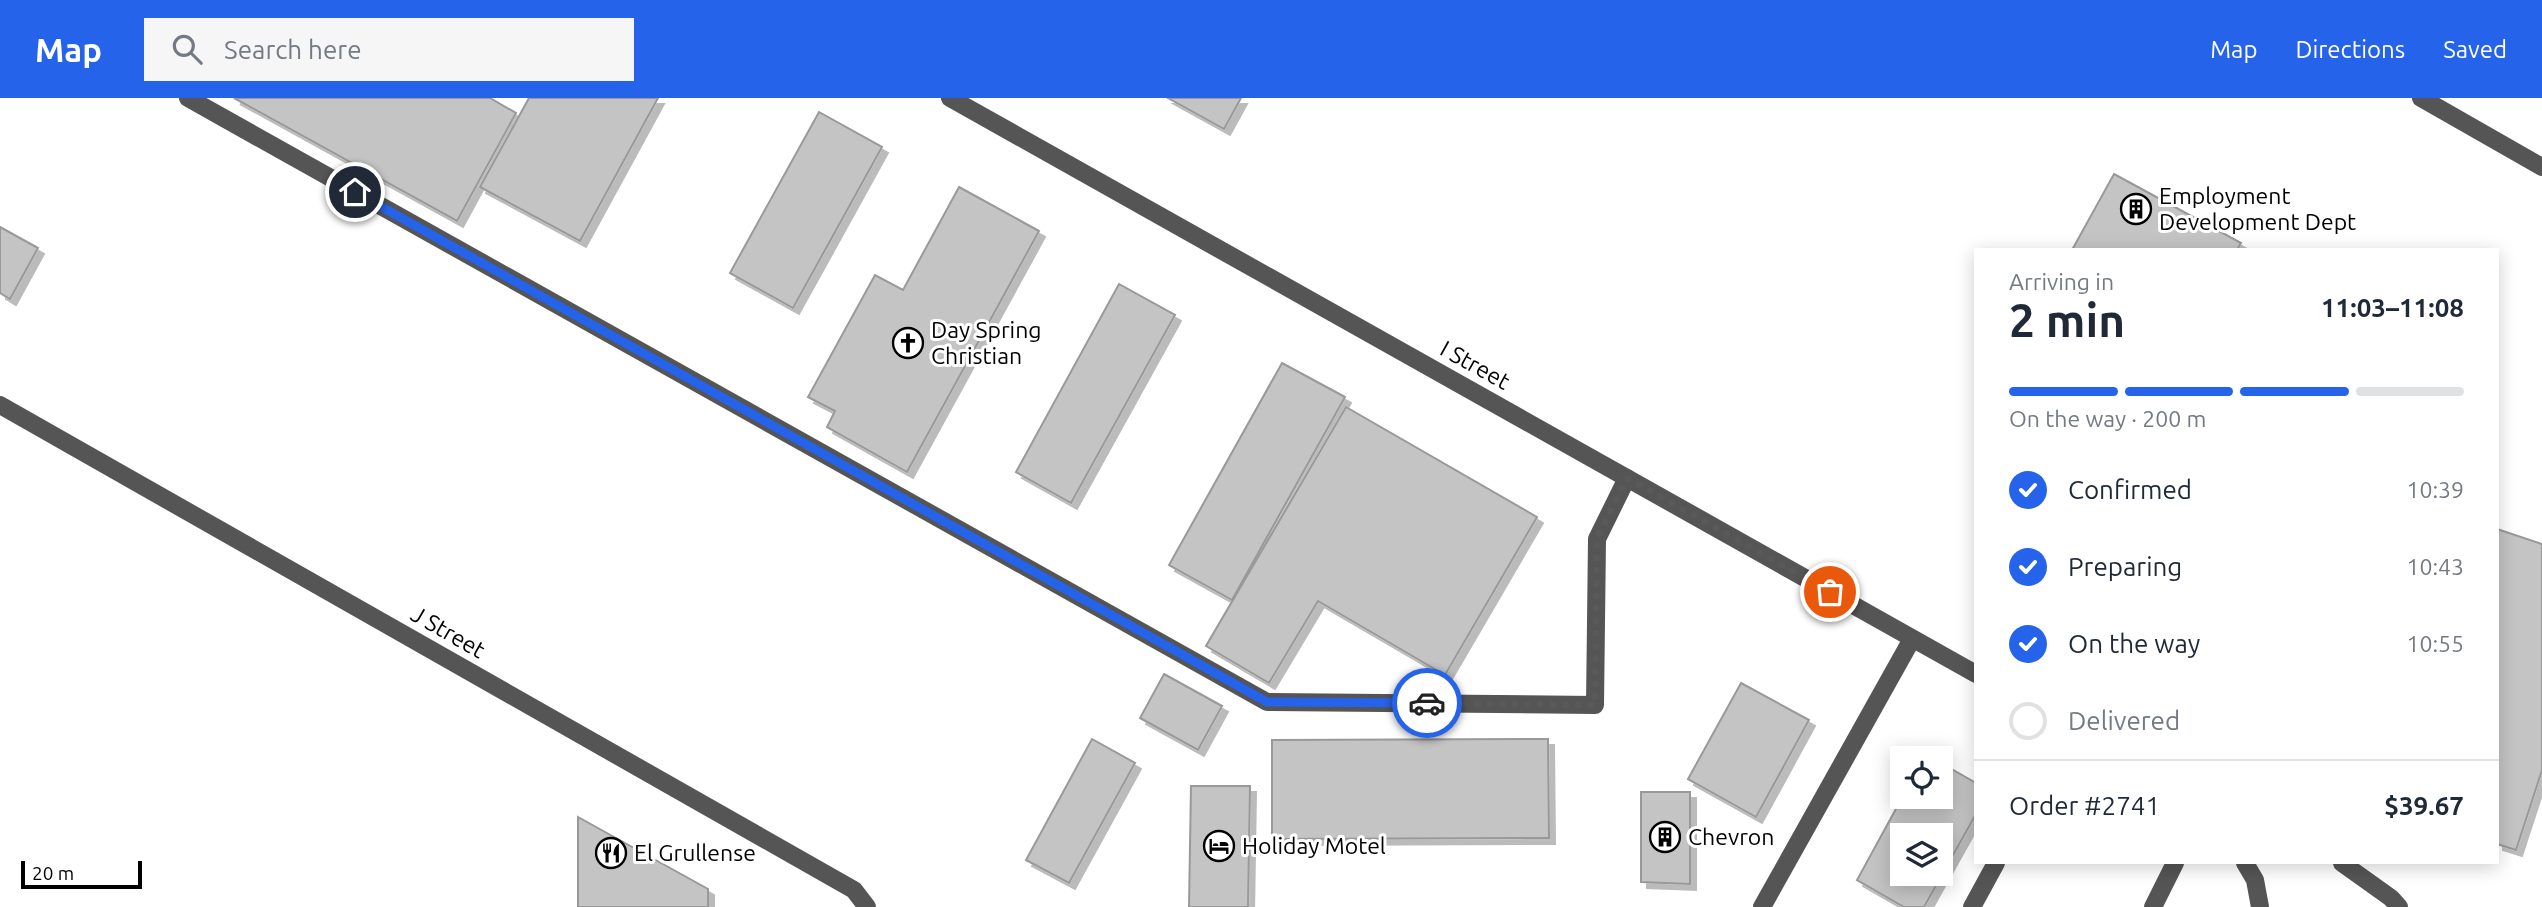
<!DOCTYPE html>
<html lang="en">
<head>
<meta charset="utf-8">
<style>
  :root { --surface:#fff; --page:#f6f6f7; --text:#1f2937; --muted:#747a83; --line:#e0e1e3; --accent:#2563eb }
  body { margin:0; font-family:Ubuntu,sans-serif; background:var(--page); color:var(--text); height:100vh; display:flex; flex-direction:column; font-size:26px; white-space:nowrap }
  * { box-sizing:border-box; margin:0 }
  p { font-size:23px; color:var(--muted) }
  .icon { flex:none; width:38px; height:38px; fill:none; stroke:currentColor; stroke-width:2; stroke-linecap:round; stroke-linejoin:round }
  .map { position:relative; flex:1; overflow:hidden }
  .drawer { position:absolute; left:1974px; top:150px; width:525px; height:616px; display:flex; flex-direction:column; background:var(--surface); border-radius:0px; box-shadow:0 4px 18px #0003 }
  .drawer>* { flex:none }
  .tools { position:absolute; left:1890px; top:648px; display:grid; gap:14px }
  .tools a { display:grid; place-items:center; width:63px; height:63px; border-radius:0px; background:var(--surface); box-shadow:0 4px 18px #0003; font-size:35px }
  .scale { position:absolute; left:21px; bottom:18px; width:121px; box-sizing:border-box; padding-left:7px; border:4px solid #000; border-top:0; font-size:19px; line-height:24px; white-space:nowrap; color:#000; -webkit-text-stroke:5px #fff; paint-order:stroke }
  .pin { position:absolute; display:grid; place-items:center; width:60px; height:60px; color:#fff; margin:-30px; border:4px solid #fff; border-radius:50%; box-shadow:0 2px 7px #0007 }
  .courier { position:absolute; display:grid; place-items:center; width:70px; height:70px; margin:-35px; border:5px solid #2563eb; border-radius:50%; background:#fff; color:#222; box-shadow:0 2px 9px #0007 }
  .head em { font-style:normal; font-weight:700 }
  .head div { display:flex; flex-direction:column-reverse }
  .head { display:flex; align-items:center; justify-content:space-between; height:119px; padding:0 35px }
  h1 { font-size:46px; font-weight:700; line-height:52px }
  .bar { display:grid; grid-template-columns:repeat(4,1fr); gap:10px 7px; align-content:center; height:84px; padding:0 35px }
  .bar i { height:9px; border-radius:5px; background:var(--line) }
  .bar .active { background:var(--accent) }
  .bar p { grid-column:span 4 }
  .line { display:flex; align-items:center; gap:18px; padding:0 35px; border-top:2px solid var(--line) }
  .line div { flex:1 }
  ol { padding:0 35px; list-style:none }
  li { display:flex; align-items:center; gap:21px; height:77px }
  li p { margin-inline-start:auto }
  li .icon { padding:7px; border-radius:50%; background:var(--accent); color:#fff; stroke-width:4 }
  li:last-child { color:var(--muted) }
  li i { width:38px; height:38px; border:4px solid var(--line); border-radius:50% }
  header { display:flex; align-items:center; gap:42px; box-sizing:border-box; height:98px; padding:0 35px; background:var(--accent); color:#fff }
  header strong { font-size:33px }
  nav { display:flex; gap:38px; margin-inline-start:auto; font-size:24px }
  .search { width:490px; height:63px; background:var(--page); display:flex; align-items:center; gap:18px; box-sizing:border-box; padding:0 24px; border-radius:0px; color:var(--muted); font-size:26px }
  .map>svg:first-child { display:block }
  .building { fill:#c4c4c4; stroke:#999; stroke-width:2; fill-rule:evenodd; filter:url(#shadow) }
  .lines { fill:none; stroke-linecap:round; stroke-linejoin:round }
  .minor { stroke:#555; stroke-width:18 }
  .done { stroke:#595959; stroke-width:7; stroke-dasharray:0 12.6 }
  .route { stroke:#2563eb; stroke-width:9 }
  .labels { text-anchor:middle; stroke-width:6; stroke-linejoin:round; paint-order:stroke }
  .poi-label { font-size:23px; fill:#000; stroke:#fff; text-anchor:start }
  .street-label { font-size:23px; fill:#000; stroke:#fff }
</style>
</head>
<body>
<header>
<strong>Map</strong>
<div class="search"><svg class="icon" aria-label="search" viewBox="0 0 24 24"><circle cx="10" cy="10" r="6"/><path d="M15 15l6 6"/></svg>Search here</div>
<nav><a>Map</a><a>Directions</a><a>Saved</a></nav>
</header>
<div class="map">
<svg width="2542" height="809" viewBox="0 0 2542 809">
  <defs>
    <filter id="shadow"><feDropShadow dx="6" dy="6" stdDeviation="0" flood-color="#0004"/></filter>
  </defs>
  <rect width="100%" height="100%" fill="#fff"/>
  <g class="building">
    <polygon points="234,0 490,0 516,15 457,123"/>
    <polygon points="529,0 658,0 580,143 480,89"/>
    <polygon points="1168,0 1241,0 1224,31"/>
    <polygon points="819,14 882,49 793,210 730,175"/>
    <polygon points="2114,76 2241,145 2237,152 2072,152"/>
    <polygon points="959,89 1039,133 907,374 827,329 835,313 808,299 875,177 903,192"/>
    <polygon points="0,129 38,150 10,201 0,195"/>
    <polygon points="1119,186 1175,217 1071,405 1016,374"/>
    <polygon points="1282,265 1345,299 1232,502 1169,467"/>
    <polygon points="1346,309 1537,419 1445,577 1318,503 1269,585 1206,548"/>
    <polygon points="2497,431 2542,446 2542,672 2516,752 2497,746"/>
    <polygon points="1164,576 1222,608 1198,652 1140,620"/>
    <polygon points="1741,585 1809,622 1756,719 1688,681"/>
    <polygon points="1092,641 1135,665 1069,785 1026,762"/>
    <polygon points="1548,641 1549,740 1272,741 1272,642"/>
    <path d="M1941,665l35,20v31l-52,93h-20l-47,-27 46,-84h38zM1902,737h39v38h-39z"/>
    <polygon points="1191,688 1250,688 1248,809 1189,809"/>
    <polygon points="1641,694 1690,694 1690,786 1641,784"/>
    <polygon points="578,719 708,791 708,809 578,809"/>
  </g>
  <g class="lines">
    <g class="minor">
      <polyline points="188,0 1267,604 1595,607 1597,441 1627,380"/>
      <polyline points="950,0 1976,576"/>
      <polyline points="2421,0 2542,69"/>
      <polyline points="0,307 854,792 867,809"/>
      <polyline points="2245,765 2255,782 2260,809"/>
      <polyline points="2342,765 2391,800 2399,809"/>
      <polyline points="1762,809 1912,541"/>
      <polyline points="1972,809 1996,765"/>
      <polyline points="2153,809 2175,765"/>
    </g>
  </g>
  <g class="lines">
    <polyline class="done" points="1427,605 1595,607 1597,440 1627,380 1830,494"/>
    <polyline class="route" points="355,94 1267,604 1427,605"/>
  </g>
  <defs>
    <g id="building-ring" transform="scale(1.575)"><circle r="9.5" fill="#fff" stroke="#000" stroke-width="1.5"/><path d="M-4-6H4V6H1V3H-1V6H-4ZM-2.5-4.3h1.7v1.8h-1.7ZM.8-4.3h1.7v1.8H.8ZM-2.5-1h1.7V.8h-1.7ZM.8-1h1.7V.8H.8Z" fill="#000"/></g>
    <g id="church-ring" transform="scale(1.575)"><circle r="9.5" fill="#fff" stroke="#000" stroke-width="1.5"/><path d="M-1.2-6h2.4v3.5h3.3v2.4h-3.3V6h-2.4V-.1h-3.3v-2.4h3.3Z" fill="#000"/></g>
    <g id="hotel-ring" transform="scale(1.575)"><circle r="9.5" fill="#fff" stroke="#000" stroke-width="1.5"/><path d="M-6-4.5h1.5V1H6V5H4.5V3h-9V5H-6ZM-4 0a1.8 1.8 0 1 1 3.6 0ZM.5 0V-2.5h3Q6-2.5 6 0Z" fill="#000"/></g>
    <g id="restaurant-ring" transform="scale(1.575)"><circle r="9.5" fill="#fff" stroke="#000" stroke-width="1.5"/><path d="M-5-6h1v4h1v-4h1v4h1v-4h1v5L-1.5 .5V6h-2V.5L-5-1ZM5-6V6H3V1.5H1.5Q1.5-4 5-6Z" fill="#000"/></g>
  </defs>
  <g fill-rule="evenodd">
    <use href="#building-ring" x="2136" y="111"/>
    <use href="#church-ring" x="908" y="245"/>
    <use href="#building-ring" x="1665" y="739"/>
    <use href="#hotel-ring" x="1219" y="748"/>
    <use href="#restaurant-ring" x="611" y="755"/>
  </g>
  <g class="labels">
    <g class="poi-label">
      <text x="2159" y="106">Employment<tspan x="2159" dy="26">Development Dept</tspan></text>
      <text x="931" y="240">Day Spring<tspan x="931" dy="26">Christian</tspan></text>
      <text x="1688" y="747">Chevron</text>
      <text x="1242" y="756">Holiday Motel</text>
      <text x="634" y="763">El Grullense</text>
    </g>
    <g class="street-label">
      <text transform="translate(1475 267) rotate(29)" y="8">I Street</text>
      <text transform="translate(448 534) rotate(30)" y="8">J Street</text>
    </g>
  </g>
</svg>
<div class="tools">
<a><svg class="icon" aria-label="locate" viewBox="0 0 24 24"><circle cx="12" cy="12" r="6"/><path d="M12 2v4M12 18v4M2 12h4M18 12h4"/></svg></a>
<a><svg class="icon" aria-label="layers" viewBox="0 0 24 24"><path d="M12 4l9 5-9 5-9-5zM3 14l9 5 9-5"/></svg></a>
</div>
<div class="scale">20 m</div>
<div class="pin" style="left:1830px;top:494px;background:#ea580c"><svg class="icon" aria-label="bag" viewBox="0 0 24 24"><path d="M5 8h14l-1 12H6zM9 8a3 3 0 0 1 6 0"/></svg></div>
<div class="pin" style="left:355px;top:94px;background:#1f2937"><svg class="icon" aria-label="home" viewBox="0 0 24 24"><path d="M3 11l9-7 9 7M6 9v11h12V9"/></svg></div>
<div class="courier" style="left:1427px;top:605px"><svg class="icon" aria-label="car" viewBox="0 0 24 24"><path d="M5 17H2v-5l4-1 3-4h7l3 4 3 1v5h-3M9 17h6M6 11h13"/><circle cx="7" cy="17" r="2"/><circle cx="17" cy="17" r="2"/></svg></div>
<section class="drawer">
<div class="head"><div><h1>2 min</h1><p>Arriving in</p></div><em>11:03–11:08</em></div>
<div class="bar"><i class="active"></i><i class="active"></i><i class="active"></i><i></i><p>On the way · 200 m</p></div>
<ol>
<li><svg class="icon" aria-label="check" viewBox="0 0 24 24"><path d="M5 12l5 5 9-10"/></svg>Confirmed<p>10:39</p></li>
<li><svg class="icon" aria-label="check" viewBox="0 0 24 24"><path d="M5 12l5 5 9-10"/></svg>Preparing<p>10:43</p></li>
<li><svg class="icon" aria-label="check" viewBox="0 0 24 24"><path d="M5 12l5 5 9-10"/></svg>On the way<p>10:55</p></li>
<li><i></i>Delivered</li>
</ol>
<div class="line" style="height:91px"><div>Order #2741</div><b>$39.67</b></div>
</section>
</div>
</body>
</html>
